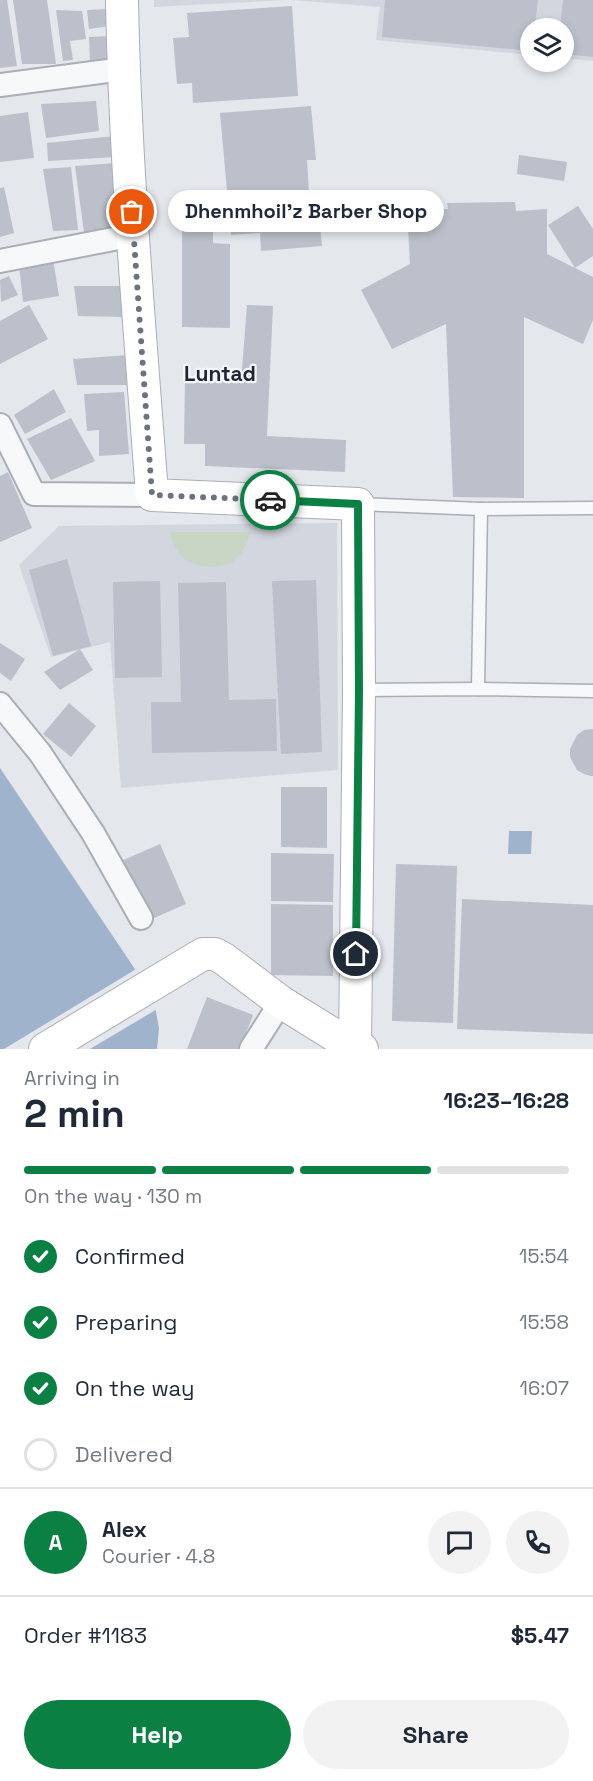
<!DOCTYPE html>
<html lang="en">
<head>
<meta charset="utf-8">
<style>
  :root { --surface:#fff; --page:#f2f2f3; --text:#1f2937; --muted:#747a83; --line:#e0e1e3; --accent:#0b8043 }
  body { margin:0; font-family:"Space Grotesk",sans-serif; background:var(--page); color:var(--text); height:100vh; display:flex; flex-direction:column; font-size:22px; white-space:nowrap }
  * { box-sizing:border-box; margin:0 }
  p { font-size:20px; color:var(--muted) }
  .icon { flex:none; width:33px; height:33px; fill:none; stroke:currentColor; stroke-width:2; stroke-linecap:round; stroke-linejoin:round }
  .map { position:relative; height:1049px; overflow:hidden }
  .details { display:flex; flex-direction:column; background:var(--surface); flex:1 }
  .details>* { flex:none }
  .controls { position:absolute; left:520px; top:18px; display:grid; gap:12px }
  .controls a { display:grid; place-items:center; width:54px; height:54px; border-radius:50%; background:var(--surface); box-shadow:0 3px 9px #0003; font-size:30px }
  .pin { position:absolute; display:grid; place-items:center; width:51px; height:51px; color:#fff; margin:-26px; border:3px solid #fff; border-radius:50%; box-shadow:0 2px 6px #0007 }
  .courier { position:absolute; display:grid; place-items:center; width:60px; height:60px; margin:-30px; border:4px solid #0b8043; border-radius:50%; background:#fff; color:#222; box-shadow:0 2px 8px #0007 }
  .bubble { position:absolute; height:42px; border-radius:21px; background:var(--surface); box-shadow:0 3px 9px #0003; font-size:20px; font-weight:700; line-height:42px; text-align:center }
  .head em { font-style:normal; font-weight:700 }
  .head div { display:flex; flex-direction:column-reverse }
  .head { display:flex; align-items:center; justify-content:space-between; height:102px; padding:0 24px }
  h1 { font-size:39px; font-weight:700; line-height:45px }
  .bar { display:grid; grid-template-columns:repeat(4,1fr); gap:9px 6px; align-content:center; height:72px; padding:0 24px }
  .bar i { height:8px; border-radius:4px; background:var(--line) }
  .bar .on { background:var(--accent) }
  .bar p { grid-column:span 4 }
  .line { display:flex; align-items:center; gap:15px; padding:0 24px; border-top:2px solid var(--line) }
  .line div { flex:1 }
  .round { display:grid; place-items:center; flex:none; width:63px; height:63px; border-radius:32px; background:var(--page) }
  ol { padding:0 24px; list-style:none }
  li { display:flex; align-items:center; gap:18px; height:66px }
  li p { margin-inline-start:auto }
  li .icon { padding:6px; border-radius:50%; background:var(--accent); color:#fff; stroke-width:4 }
  li:last-child { color:var(--muted) }
  li i { width:33px; height:33px; border:3px solid var(--line); border-radius:50% }
  .button { display:flex; gap:12px; margin-top:auto; padding:12px 24px }
  .button a { flex:1; height:69px; border-radius:36px; background:var(--accent); color:#fff; font-size:24px; font-weight:700; line-height:69px; text-align:center }
  .button a+a { background:var(--page); color:var(--text) }
  .map>svg:first-child { display:block }
  .built { fill:#d2d6de }
  .green { fill:#c9d6c5 }
  .water { fill:#9fb4cc }
  .pier { fill:#e4e7ec }
  .building { fill:#bbc0ca }
  .lines { fill:none; stroke-linecap:round; stroke-linejoin:round }
  .lane-casing { stroke:#a9aeb7; stroke-width:15 }
  .street-casing { stroke:#a9aeb7; stroke-width:26 }
  .secondary-casing { stroke:#a9aeb7; stroke-width:34 }
  .lane { stroke:#f7f8fa; stroke-width:12 }
  .street { stroke:#f7f8fa; stroke-width:22 }
  .secondary { stroke:#fff; stroke-width:32 }
  .done { stroke:#6c737f; stroke-width:6; stroke-dasharray:0 10.8 }
  .route { stroke:#0b8043; stroke-width:8 }
  .labels { text-anchor:middle; stroke-width:4.5; stroke-linejoin:round; paint-order:stroke }
  .quarter-label { font-size:21px; font-weight:bold; fill:#1d2536; stroke:#f4f6f9 }
</style>
</head>
<body>
<div class="map">
<svg width="593" height="1049" viewBox="0 0 593 1049">
  <rect width="100%" height="100%" fill="#e4e7ec"/>
  <g class="built">
    <polygon points="154,0 287,0 154,7"/>
    <polygon points="291,0 593,0 593,61 564,58 564,28 531,28 531,55 376,40 380,7"/>
    <polygon points="337,523 338,770 121,788 110,642 51,657 19,565 59,526"/>
  </g>
  <path class="green" d="M170,532h81c-8,25 -20,38 -48,34 -7,-1 -16,-4 -21,-9 -7,-6 -10,-16 -12,-25z"/>
  <g class="water">
    <polygon points="0,768 153,996 159,1028 157,1049 0,1049"/>
    <polygon points="509,831 532,831 531,854 508,854"/>
  </g>
  <polygon class="pier" points="138,968 156,994 159,1008 90,1049 4,1049"/>
  <g class="building">
    <polygon points="0,0 7,0 17,66 0,68"/>
    <polygon points="13,0 47,0 56,64 22,64"/>
    <polygon points="385,0 538,0 535,28 531,28 531,51 382,37"/>
    <polygon points="563,0 593,0 593,57 564,54 564,28 560,28"/>
    <polygon points="292,6 298,96 193,103 192,83 177,84 173,38 189,37 187,13"/>
    <polygon points="109,9 110,26 89,29 87,10"/>
    <polygon points="56,10 82,11 86,39 70,41 73,60 63,61"/>
    <polygon points="111,36 114,61 90,62 89,37"/>
    <polygon points="96,101 99,131 46,138 41,104"/>
    <polygon points="311,106 316,160 307,160 309,191 317,191 322,246 261,251 260,233 231,235 220,113"/>
    <polygon points="28,112 34,158 0,162 0,116"/>
    <polygon points="115,136 116,157 48,161 47,143"/>
    <polygon points="519,155 567,162 564,181 517,174"/>
    <polygon points="116,163 120,228 84,232 75,166"/>
    <polygon points="71,167 78,230 53,231 43,169"/>
    <polygon points="4,187 14,233 0,237 0,188"/>
    <polygon points="515,202 516,211 547,209 547,254 593,277 593,320 583,344 524,317 524,498 453,497 446,324 392,349 361,290 410,264 407,209 448,209 447,203"/>
    <polygon points="578,206 593,229 593,256 575,268 548,225"/>
    <polygon points="182,226 213,226 213,243 230,244 230,328 182,327"/>
    <polygon points="53,259 59,296 23,302 19,265"/>
    <polygon points="9,276 18,295 1,302 0,280"/>
    <polygon points="74,286 124,286 125,317 78,316"/>
    <polygon points="29,305 48,339 0,364 0,321"/>
    <polygon points="247,305 273,306 267,436 346,440 345,472 205,466 205,444 184,444 185,381 241,382"/>
    <polygon points="129,355 131,385 77,385 73,359"/>
    <polygon points="54,389 66,412 25,434 14,415"/>
    <polygon points="124,392 129,454 99,456 99,430 87,431 84,394"/>
    <polygon points="71,418 95,461 51,480 27,439"/>
    <polygon points="8,472 32,528 0,542 0,476"/>
    <polygon points="67,559 91,646 53,656 29,570"/>
    <polygon points="316,580 322,752 281,754 272,581"/>
    <polygon points="160,581 162,677 115,678 113,582"/>
    <polygon points="226,582 229,700 276,699 277,751 152,753 151,702 181,702 178,583"/>
    <polygon points="0,643 25,659 11,681 0,673"/>
    <polygon points="80,649 93,670 60,690 44,672"/>
    <polygon points="69,703 96,726 71,757 43,734"/>
    <polygon points="593,729 593,776 591,776 584,774 577,770 570,757 570,749 577,735 584,730"/>
    <polygon points="281,787 327,787 327,848 281,847"/>
    <polygon points="160,844 186,904 145,922 119,862"/>
    <polygon points="271,853 334,854 333,902 271,901"/>
    <polygon points="396,864 457,866 453,1023 392,1021"/>
    <polygon points="462,899 593,905 593,1034 457,1029"/>
    <polygon points="271,904 333,905 333,976 271,975"/>
    <polygon points="207,997 253,1015 240,1049 187,1049"/>
  </g>
  <g class="lines">
    <g class="lane-casing">
      <g id="lane">
        <polyline points="358,504 481,509 593,508"/>
        <polyline points="478,689 481,509"/>
        <polyline points="360,690 478,689 593,691"/>
      </g>
    </g>
    <g class="street-casing">
      <g id="street">
        <polyline points="0,85 123,69"/>
        <polyline points="0,261 134,235"/>
        <polyline points="0,425 34,494 152,495"/>
        <polyline points="0,704 40,753 93,833 141,918"/>
        <polyline points="251,1049 281,1002"/>
      </g>
    </g>
    <g class="secondary-casing">
      <g id="secondary">
        <path d="M122,0c3,165 18,330 30,495l206,9 1,186 -4,358"/>
        <polyline points="45,1049 203,954 215,954 224,959 281,1002 355,1048 362,1049"/>
      </g>
    </g>
    <use href="#lane" class="lane"/>
    <use href="#street" class="street"/>
    <use href="#secondary" class="secondary"/>
  </g>
  <g class="lines">
    <polyline class="done" points="132,212 152,495 270,500"/>
    <polyline class="route" points="270,500 358,504 359,690 356,954"/>
  </g>
  <g class="labels">
    <g class="quarter-label">
      <text x="220" y="381">Luntad</text>
    </g>
  </g>
</svg>
<div class="controls">
<a><svg class="icon" aria-label="layers" viewBox="0 0 24 24"><path d="M12 4l9 5-9 5-9-5zM3 14l9 5 9-5"/></svg></a>
</div>
<div class="pin" style="left:132px;top:212px;background:#ea580c"><svg class="icon" aria-label="bag" viewBox="0 0 24 24"><path d="M5 8h14l-1 12H6zM9 8a3 3 0 0 1 6 0"/></svg></div>
<div class="pin" style="left:356px;top:954px;background:#1f2937"><svg class="icon" aria-label="home" viewBox="0 0 24 24"><path d="M3 11l9-7 9 7M6 9v11h12V9"/></svg></div>
<div class="courier" style="left:270px;top:500px"><svg class="icon" aria-label="car" viewBox="0 0 24 24"><path d="M5 17H2v-5l4-1 3-4h7l3 4 3 1v5h-3M9 17h6M6 11h13"/><circle cx="7" cy="17" r="2"/><circle cx="17" cy="17" r="2"/></svg></div>
<div class="bubble" style="left:168px;top:190px;width:276px">Dhenmhoil'z Barber Shop</div>
</div>
<section class="details">
<div class="head"><div><h1>2 min</h1><p>Arriving in</p></div><em>16:23–16:28</em></div>
<div class="bar"><i class="on"></i><i class="on"></i><i class="on"></i><i></i><p>On the way · 130 m</p></div>
<ol>
<li><svg class="icon" aria-label="check" viewBox="0 0 24 24"><path d="M5 12l5 5 9-10"/></svg>Confirmed<p>15:54</p></li>
<li><svg class="icon" aria-label="check" viewBox="0 0 24 24"><path d="M5 12l5 5 9-10"/></svg>Preparing<p>15:58</p></li>
<li><svg class="icon" aria-label="check" viewBox="0 0 24 24"><path d="M5 12l5 5 9-10"/></svg>On the way<p>16:07</p></li>
<li><i></i>Delivered</li>
</ol>
<div class="line" style="height:108px"><b class="round" style="background:var(--accent);color:#fff">A</b><div><b>Alex</b><p>Courier · 4.8</p></div><a class="round"><svg class="icon" aria-label="chat" viewBox="0 0 24 24"><path d="M4 5h16v11H9l-5 4z"/></svg></a><a class="round"><svg class="icon" aria-label="phone" viewBox="0 0 24 24"><path d="M5 4h4l2 5-3 2q2 4 5 5l2-3 5 2v4C11 20 4 13 5 4z"/></svg></a></div>
<div class="line" style="height:78px"><div>Order #1183</div><b>$5.47</b></div>
<div class="button"><a>Help</a><a>Share</a></div>
</section>
</body>
</html>
